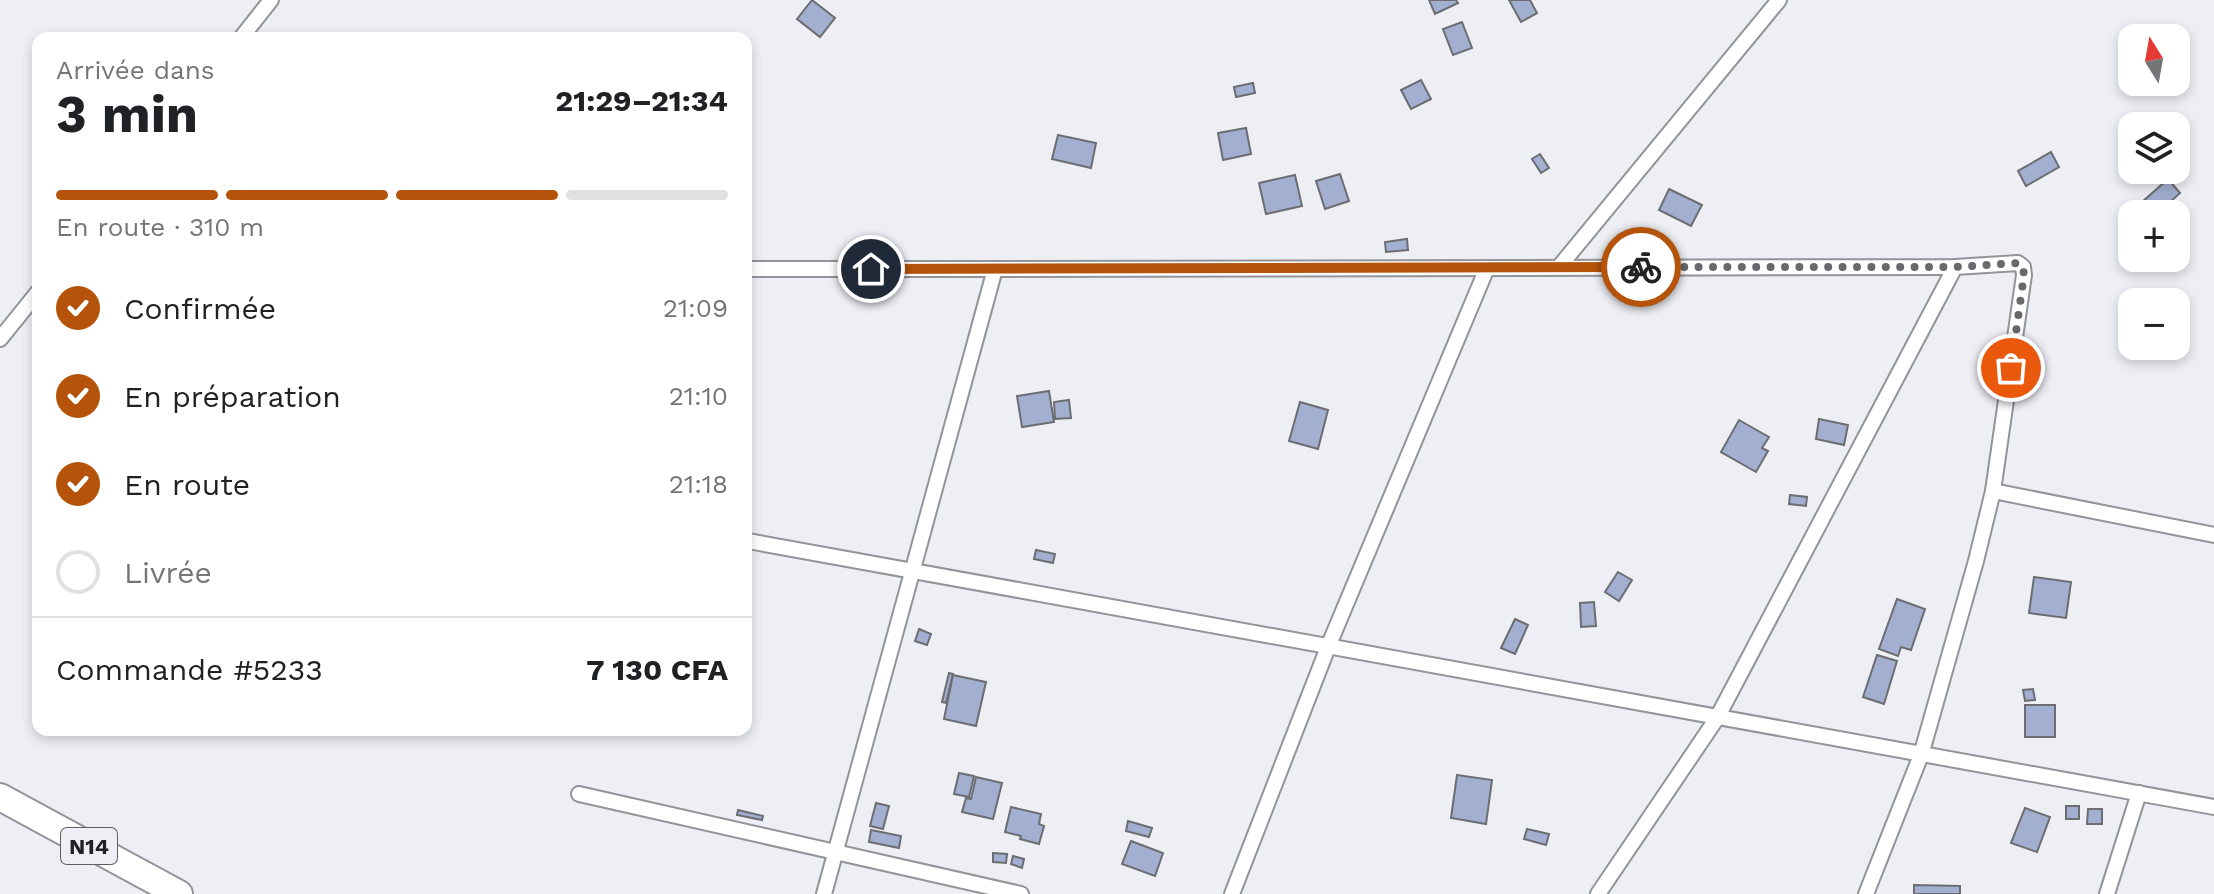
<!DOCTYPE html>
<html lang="fr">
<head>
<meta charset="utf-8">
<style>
  :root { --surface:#fff; --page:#f2f2f2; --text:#202124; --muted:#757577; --line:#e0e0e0; --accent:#b45309 }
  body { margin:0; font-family:"Work Sans",sans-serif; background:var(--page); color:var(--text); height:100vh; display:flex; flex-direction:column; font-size:30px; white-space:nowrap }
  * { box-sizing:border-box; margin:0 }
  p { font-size:26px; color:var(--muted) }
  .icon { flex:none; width:44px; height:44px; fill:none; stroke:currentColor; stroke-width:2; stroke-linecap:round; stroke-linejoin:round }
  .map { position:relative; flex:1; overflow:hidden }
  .panel { position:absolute; left:32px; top:32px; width:720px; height:704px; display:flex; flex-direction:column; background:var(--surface); border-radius:16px; box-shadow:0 4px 12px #0003 }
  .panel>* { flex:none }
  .needle { width:52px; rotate:349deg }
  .controls { position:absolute; left:2118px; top:24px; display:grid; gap:16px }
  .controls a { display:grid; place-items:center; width:72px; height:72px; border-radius:16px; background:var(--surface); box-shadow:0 4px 12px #0003; font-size:40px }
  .pin { position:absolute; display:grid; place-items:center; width:68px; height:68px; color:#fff; margin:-34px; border:4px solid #fff; border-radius:50%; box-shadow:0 2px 8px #0007 }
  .courier { position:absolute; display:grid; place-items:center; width:80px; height:80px; margin:-40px; border:6px solid #b45309; border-radius:50%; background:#fff; color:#222; box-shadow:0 2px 10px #0007 }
  .summary em { font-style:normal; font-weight:700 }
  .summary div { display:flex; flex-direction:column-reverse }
  .summary { display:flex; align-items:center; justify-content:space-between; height:136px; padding:0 24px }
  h1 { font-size:52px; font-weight:700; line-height:60px }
  .bar { display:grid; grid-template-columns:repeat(4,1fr); gap:12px 8px; align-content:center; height:96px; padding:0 24px }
  .bar i { height:10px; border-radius:6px; background:var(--line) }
  .bar .on { background:var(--accent) }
  .bar p { grid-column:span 4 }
  .line { display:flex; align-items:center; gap:20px; padding:0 24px; border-top:2px solid var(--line) }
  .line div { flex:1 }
  ol { padding:0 24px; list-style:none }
  li { display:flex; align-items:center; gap:24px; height:88px }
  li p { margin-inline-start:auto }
  li .icon { padding:8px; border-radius:50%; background:var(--accent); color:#fff; stroke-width:4 }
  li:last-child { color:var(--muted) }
  li i { width:44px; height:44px; border:4px solid var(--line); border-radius:50% }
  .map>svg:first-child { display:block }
  .building { fill:#a3afd1; stroke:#6b6d71; stroke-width:2 }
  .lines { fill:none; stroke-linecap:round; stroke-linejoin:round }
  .street-casing { stroke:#929499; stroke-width:18 }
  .highway-casing { stroke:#929499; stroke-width:30 }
  .street { stroke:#fff; stroke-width:14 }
  .highway { stroke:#fff; stroke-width:26 }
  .done { stroke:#68696c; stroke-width:8; stroke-dasharray:0 14.4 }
  .route { stroke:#b45309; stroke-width:10 }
  .labels { text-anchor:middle; stroke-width:7; stroke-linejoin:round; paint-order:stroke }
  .shield { fill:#edeff4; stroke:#5e5f62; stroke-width:2 }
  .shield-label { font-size:22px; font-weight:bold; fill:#202123 }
</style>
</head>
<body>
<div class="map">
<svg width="2214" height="894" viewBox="0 0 2214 894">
  <rect width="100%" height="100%" fill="#edeff4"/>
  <g class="building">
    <polygon points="812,0 835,18 820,37 797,19"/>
    <polygon points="1429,0 1456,0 1458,3 1435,14"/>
    <polygon points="1509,0 1530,0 1537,13 1521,22"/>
    <polygon points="1462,22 1472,48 1453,55 1443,29"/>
    <polygon points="1421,80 1431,99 1411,109 1401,90"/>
    <polygon points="1253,83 1255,93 1236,97 1234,87"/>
    <polygon points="1246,128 1251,154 1223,160 1218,133"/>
    <polygon points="1058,135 1096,143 1091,168 1052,159"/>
    <polygon points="2051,152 2059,167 2026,186 2018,171"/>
    <polygon points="1540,154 1549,168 1541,173 1532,159"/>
    <polygon points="1340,174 1349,201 1325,209 1316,181"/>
    <polygon points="1295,175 1302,206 1266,214 1259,183"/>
    <polygon points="2168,179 2180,193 2157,214 2134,214 2132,211"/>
    <polygon points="1669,189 1702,205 1691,226 1659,210"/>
    <polygon points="1407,239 1408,250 1386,252 1385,242"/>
    <polygon points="1049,391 1054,422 1022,427 1017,396"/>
    <polygon points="1069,400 1071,418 1055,419 1054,402"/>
    <polygon points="1300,402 1328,410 1318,449 1289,441"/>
    <polygon points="1819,419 1848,425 1844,445 1816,439"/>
    <polygon points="1739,420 1769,437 1762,448 1768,451 1756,472 1721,452"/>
    <polygon points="1790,495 1807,497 1806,506 1789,504"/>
    <polygon points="1036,550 1055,554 1053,563 1034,559"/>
    <polygon points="1618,572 1632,580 1619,601 1605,592"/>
    <polygon points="2034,577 2071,582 2066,618 2029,613"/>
    <polygon points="1897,599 1925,609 1911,650 1901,647 1898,656 1879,649"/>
    <polygon points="1594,602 1596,626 1581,627 1580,603"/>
    <polygon points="1515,619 1528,625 1515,654 1501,648"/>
    <polygon points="919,629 931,634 927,645 915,641"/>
    <polygon points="1877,655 1897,661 1884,704 1863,697"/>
    <polygon points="949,673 953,674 946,703 942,702"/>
    <polygon points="953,675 986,682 976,726 944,719"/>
    <polygon points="2033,689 2035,700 2025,701 2023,690"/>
    <rect x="2025" y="705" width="30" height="32"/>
    <polygon points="959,773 974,776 969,797 954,794"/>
    <polygon points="1457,775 1492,780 1486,824 1451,818"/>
    <polygon points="976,777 1002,783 993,819 962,812 966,798 971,799"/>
    <polygon points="876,803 889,806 883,829 870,826"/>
    <rect x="2066" y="806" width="13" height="13"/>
    <polygon points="1011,807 1041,814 1039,824 1044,826 1039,844 1020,839 1021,836 1005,832"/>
    <polygon points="2025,808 2050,817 2037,852 2011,843"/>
    <polygon points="2088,809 2102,809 2102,824 2087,824"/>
    <polygon points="738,810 763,816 762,820 737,815"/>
    <polygon points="1128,821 1152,828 1149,837 1126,831"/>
    <polygon points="1527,829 1549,834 1546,845 1524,839"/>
    <polygon points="871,830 901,836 899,848 869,842"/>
    <polygon points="1131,841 1163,853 1155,876 1122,864"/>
    <polygon points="993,853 1007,854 1006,863 993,862"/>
    <polygon points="1013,856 1024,859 1022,868 1011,864"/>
    <polygon points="1914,885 1960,886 1960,894 1914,894"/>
  </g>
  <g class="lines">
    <g class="street-casing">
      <g id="street">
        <polyline points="241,38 271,0"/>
        <polyline points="1559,267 1779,0"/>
        <polyline points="746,269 995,269"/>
        <polyline points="0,339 38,292"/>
        <polyline points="1993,491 2214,535"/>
        <polyline points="748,541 2214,807"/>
        <polyline points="579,794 1021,894"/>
        <polyline points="824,894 995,269 1955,267 2018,263 2023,267 2024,275 1993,491 1976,561 1921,755 1866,894"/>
        <polyline points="1232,894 1328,647 1487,268"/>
        <polyline points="1598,894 1717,718 1955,267"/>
        <polyline points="2107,894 2139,793"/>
      </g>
    </g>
    <g class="highway-casing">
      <polyline id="highway" points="0,797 179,894"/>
    </g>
    <use href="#street" class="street"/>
    <use href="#highway" class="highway"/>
  </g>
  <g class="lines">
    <polyline class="done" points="1641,267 1955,267 2018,263 2023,267 2024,275 2011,368"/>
    <polyline class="route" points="871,269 1641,267"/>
  </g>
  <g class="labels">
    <rect class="shield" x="61" y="828" width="56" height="36" rx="6"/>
    <g class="shield-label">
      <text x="89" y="854">N14</text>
    </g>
  </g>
</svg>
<div class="controls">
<a><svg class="needle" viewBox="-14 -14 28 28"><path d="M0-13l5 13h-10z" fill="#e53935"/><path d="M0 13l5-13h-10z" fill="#757577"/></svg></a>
<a><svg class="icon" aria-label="layers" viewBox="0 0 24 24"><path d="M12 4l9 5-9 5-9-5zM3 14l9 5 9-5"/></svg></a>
<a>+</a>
<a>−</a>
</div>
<div class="pin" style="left:2011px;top:368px;background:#ea580c"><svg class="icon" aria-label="bag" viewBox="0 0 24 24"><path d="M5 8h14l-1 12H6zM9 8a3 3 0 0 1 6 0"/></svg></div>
<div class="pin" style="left:871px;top:269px;background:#1f2937"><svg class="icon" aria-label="home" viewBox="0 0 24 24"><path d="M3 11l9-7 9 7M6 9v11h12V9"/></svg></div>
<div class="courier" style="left:1641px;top:267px"><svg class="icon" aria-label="bike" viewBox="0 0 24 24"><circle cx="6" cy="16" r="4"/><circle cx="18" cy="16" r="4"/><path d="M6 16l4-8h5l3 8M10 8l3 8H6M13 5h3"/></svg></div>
<section class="panel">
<div class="summary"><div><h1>3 min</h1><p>Arrivée dans</p></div><em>21:29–21:34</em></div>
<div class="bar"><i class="on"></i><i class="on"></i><i class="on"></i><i></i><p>En route · 310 m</p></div>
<ol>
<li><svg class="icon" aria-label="check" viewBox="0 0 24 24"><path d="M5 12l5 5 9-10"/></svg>Confirmée<p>21:09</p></li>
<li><svg class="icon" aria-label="check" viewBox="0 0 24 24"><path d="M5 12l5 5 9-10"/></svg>En préparation<p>21:10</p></li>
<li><svg class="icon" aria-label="check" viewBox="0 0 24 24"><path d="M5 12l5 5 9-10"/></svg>En route<p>21:18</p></li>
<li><i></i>Livrée</li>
</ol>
<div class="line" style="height:104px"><div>Commande #5233</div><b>7 130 CFA</b></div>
</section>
</div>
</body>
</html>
